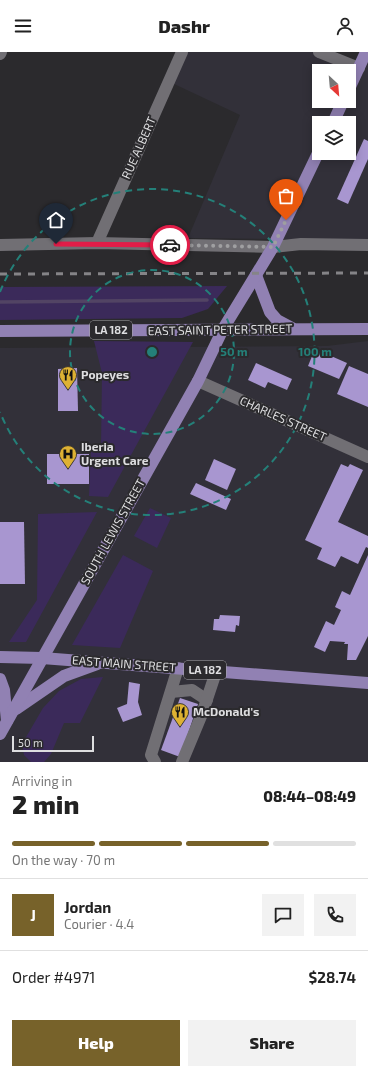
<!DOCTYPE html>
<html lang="en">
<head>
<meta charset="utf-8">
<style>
  :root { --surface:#fff; --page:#f2f2f2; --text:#222; --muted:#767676; --line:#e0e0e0; --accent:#77622a }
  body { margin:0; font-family:"Exo 2",sans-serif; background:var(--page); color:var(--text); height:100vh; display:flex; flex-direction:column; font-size:15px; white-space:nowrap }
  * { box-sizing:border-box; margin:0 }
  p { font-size:13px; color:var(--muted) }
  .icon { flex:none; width:22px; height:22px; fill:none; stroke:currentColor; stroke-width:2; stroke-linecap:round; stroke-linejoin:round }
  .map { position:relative; height:710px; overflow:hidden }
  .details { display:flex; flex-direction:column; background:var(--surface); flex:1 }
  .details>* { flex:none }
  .needle { width:26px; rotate:154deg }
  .tools { position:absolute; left:312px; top:12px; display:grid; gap:8px }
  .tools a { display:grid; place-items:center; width:44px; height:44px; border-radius:0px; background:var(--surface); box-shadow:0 2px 10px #0003; font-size:20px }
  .scale { position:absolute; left:12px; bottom:10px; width:82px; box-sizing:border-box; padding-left:4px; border:2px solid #dedee0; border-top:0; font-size:11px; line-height:14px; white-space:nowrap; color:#dedee0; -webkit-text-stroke:3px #2b2a2d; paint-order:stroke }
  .pin { position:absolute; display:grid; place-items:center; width:34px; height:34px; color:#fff; margin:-41px -17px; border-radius:50% 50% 50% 0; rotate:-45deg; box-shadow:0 0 4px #0007 }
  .pin .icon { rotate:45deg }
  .courier { position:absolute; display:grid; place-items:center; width:40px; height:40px; margin:-20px; border:3px solid #e11d48; border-radius:50%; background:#fff; color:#222; box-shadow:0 1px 5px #0007 }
  .headline em { font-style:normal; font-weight:800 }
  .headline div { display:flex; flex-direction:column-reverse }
  .headline { display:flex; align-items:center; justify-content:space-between; height:68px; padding:0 12px }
  h1 { font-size:26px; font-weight:800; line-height:30px }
  .bar { display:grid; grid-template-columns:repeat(4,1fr); gap:6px 4px; align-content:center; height:48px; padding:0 12px }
  .bar i { height:5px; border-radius:3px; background:var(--line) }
  .bar .active { background:var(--accent) }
  .bar p { grid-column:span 4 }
  .line { display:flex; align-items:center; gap:10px; padding:0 12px; border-top:1px solid var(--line) }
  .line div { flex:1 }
  .round { display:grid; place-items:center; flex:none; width:42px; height:42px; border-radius:0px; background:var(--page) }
  .action { display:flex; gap:8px; margin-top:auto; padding:8px 12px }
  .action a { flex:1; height:46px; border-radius:0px; background:var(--accent); color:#fff; font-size:16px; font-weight:800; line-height:46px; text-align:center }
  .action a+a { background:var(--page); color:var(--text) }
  header { display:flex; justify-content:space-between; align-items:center; height:52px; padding:0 12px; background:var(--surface); font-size:18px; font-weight:800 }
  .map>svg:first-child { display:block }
  .built { fill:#323039; fill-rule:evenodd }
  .green { fill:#3b2a5a }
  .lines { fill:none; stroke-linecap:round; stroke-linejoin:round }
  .stream { stroke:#524464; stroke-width:3.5 }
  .building { fill:#a896d0 }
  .minor { stroke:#716f74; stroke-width:12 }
  .major { stroke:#9181b3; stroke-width:12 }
  .rail { stroke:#858487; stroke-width:3; stroke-dasharray:7 7; stroke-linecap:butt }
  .done { stroke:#9f9fa1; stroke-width:4; stroke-dasharray:0 7.2 }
  .route { stroke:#e11d48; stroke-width:5 }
  .ring { fill:none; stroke:#248079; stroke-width:2; stroke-dasharray:7 5 }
  .labels { text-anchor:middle; stroke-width:4; stroke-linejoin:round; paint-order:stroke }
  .shield { fill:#2b2a2d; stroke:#a8a8aa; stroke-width:1 }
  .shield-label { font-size:11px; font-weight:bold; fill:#dedee0 }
  .street-label { font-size:12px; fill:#dedee0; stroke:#2b2a2d }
  .poi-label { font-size:12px; font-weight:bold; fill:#dedee0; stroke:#2b2a2d; text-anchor:start }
  .centre { fill:#248079; stroke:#2b2a2d; stroke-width:2 }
  .ring-label { font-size:12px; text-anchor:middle; font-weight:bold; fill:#248079; stroke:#2b2a2d; stroke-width:4; stroke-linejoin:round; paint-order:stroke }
</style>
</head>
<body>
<header><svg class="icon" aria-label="menu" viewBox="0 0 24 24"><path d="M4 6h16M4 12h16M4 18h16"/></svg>Dashr<svg class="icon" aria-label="person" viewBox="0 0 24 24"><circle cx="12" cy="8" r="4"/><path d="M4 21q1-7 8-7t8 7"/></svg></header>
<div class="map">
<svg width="368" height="710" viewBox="0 0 368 710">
  <rect width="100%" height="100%" fill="#2b2a2d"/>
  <g class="built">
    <path d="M185,0h138l36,16 9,-16v188l-180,-2 52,-123 -68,-32zM319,19h30v30h-30zM319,71h30v30h-30z"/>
    <polygon points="368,289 368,710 0,710 0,296 327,294"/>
  </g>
  <g class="green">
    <polygon points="227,234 208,257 182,266 0,268 0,235"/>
    <polygon points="94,289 193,290 108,445 89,444 91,396 101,395 102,321"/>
    <polygon points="150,456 171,466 157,496 134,484"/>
    <polygon points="97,460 26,590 9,590 37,548 38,462"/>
    <polygon points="123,503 153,519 120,596 72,593"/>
    <polygon points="103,625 80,671 64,671 51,702 44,710 31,710 24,703 22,692 43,656 59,639 81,627"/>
  </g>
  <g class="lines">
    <polyline class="stream" points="0,250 207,248"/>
  </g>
  <g class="building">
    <polygon points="364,87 368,89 368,107 348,152 337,147"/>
    <polygon points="315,297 347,311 339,327 308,314"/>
    <polygon points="256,311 292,327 287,338 268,330 265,336 248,328"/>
    <polygon points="349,314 368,322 368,355 337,342"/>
    <polygon points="77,316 78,359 58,359 58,317"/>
    <rect x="47" y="402" width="42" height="30"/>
    <polygon points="214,407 236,417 227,438 205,428"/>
    <polygon points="341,412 348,415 350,412 363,418 338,470 368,484 368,496 366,495 358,512 341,504 335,515 317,507 322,496 305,488"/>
    <polygon points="196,431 231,447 226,458 190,442"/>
    <polygon points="0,470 24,470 25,532 0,532"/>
    <polygon points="368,503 368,584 356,608 347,608 348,592 344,592 345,590 330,589 325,600 314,595 326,569 334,573 341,558 335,555 342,539 350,543"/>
    <polygon points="220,563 240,564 239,574 236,573 235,580 213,578 214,567 219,567"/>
    <polygon points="129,630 140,632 138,650 142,663 123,670 117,656 127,652"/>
    <polygon points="180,646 198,652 180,705 161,698"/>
  </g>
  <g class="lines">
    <g class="minor">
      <polyline points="319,0 359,16"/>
      <polyline points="0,2 1,0"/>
      <polyline points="97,191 182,0"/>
      <polyline points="0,193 97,191 273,195 301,192 368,193"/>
      <polyline points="198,329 368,405"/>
      <polyline points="171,640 192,638 207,648"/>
      <polyline points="155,710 151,703 178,616"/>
      <polyline points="182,710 202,662 216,620"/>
    </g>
    <g class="major">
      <polyline points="349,37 366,0"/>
      <polyline points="333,71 343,49"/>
      <polyline points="256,223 270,260 277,268 292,276"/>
      <polyline points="0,279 368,277"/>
      <polyline points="0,605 42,606 368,631"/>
      <polyline points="0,627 4,638 7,669"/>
      <polyline points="16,657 64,624 97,612"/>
      <polyline points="0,682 198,329 223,277 273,195 319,99"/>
    </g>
    <polyline class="rail" points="0,222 368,221"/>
  </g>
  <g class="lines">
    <polyline class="done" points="170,193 273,195 286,168"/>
    <polyline class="route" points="56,192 170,193"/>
  </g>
  <g class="ring">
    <circle cx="152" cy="300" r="82"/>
    <path d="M0 240A163 163 0 1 1 0 360"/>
  </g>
  <defs>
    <g id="restaurant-pin" transform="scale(0.9)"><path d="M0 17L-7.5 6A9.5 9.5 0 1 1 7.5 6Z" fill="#deb133" stroke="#2b2a2d"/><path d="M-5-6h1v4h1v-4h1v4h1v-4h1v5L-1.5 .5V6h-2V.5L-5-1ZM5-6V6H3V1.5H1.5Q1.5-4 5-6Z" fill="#111"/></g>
    <g id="hospital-pin" transform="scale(0.9)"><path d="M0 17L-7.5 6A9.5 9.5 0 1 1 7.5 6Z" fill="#deb133" stroke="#2b2a2d"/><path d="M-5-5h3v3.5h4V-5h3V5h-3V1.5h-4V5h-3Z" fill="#111"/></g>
  </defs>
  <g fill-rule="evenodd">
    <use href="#restaurant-pin" x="68" y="323"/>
    <use href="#hospital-pin" x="68" y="402"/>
    <use href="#restaurant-pin" x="180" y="660"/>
  </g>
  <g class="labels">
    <g class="shield">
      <rect x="90" y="269" width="42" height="18" rx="3"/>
      <rect x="184" y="609" width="42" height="18" rx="3"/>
    </g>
    <g class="shield-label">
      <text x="111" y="282">LA 182</text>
      <text x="205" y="622">LA 182</text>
    </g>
    <g class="street-label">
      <text transform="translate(139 96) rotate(-66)" y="4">RUE ALBERT</text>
      <text transform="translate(220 278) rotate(-1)" y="4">EAST SAINT PETER STREET</text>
      <text transform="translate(283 367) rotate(24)" y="4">CHARLES STREET</text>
      <text transform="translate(113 480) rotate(-61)" y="4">SOUTH LEWIS STREET</text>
      <text transform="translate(124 612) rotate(4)" y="4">EAST MAIN STREET</text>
    </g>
    <g class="poi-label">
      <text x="81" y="327">Popeyes</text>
      <text x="81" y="399">Iberia<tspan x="81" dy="14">Urgent Care</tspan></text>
      <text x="193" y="664">McDonald's</text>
    </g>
  </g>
  <circle cx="152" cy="300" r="6" class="centre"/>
  <g class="ring-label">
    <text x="234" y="304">50 m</text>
    <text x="315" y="304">100 m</text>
  </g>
</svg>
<div class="tools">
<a><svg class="needle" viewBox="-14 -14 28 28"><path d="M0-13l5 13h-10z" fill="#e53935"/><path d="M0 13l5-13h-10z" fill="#767676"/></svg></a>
<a><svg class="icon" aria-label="layers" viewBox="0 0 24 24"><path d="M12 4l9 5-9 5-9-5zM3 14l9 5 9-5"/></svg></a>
</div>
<div class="scale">50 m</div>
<div class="pin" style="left:286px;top:168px;background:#ea580c"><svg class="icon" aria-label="bag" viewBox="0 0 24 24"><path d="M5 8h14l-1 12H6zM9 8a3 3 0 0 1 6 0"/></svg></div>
<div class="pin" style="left:56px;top:192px;background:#1f2937"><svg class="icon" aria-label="home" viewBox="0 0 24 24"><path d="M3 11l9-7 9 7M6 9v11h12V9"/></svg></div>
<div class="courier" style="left:170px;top:193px"><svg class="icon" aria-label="car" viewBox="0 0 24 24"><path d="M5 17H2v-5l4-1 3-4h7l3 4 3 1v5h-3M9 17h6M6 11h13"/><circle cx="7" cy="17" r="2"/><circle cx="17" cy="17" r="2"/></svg></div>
</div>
<section class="details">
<div class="headline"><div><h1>2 min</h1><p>Arriving in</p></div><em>08:44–08:49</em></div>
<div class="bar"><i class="active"></i><i class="active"></i><i class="active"></i><i></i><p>On the way · 70 m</p></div>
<div class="line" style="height:72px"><b class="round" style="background:var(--accent);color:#fff">J</b><div><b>Jordan</b><p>Courier · 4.4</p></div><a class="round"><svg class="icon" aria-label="chat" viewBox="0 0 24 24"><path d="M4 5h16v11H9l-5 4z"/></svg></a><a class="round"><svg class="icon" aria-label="phone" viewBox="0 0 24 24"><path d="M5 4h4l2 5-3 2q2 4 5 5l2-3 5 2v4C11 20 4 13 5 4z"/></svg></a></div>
<div class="line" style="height:52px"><div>Order #4971</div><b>$28.74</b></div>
<div class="action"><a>Help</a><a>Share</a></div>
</section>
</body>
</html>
